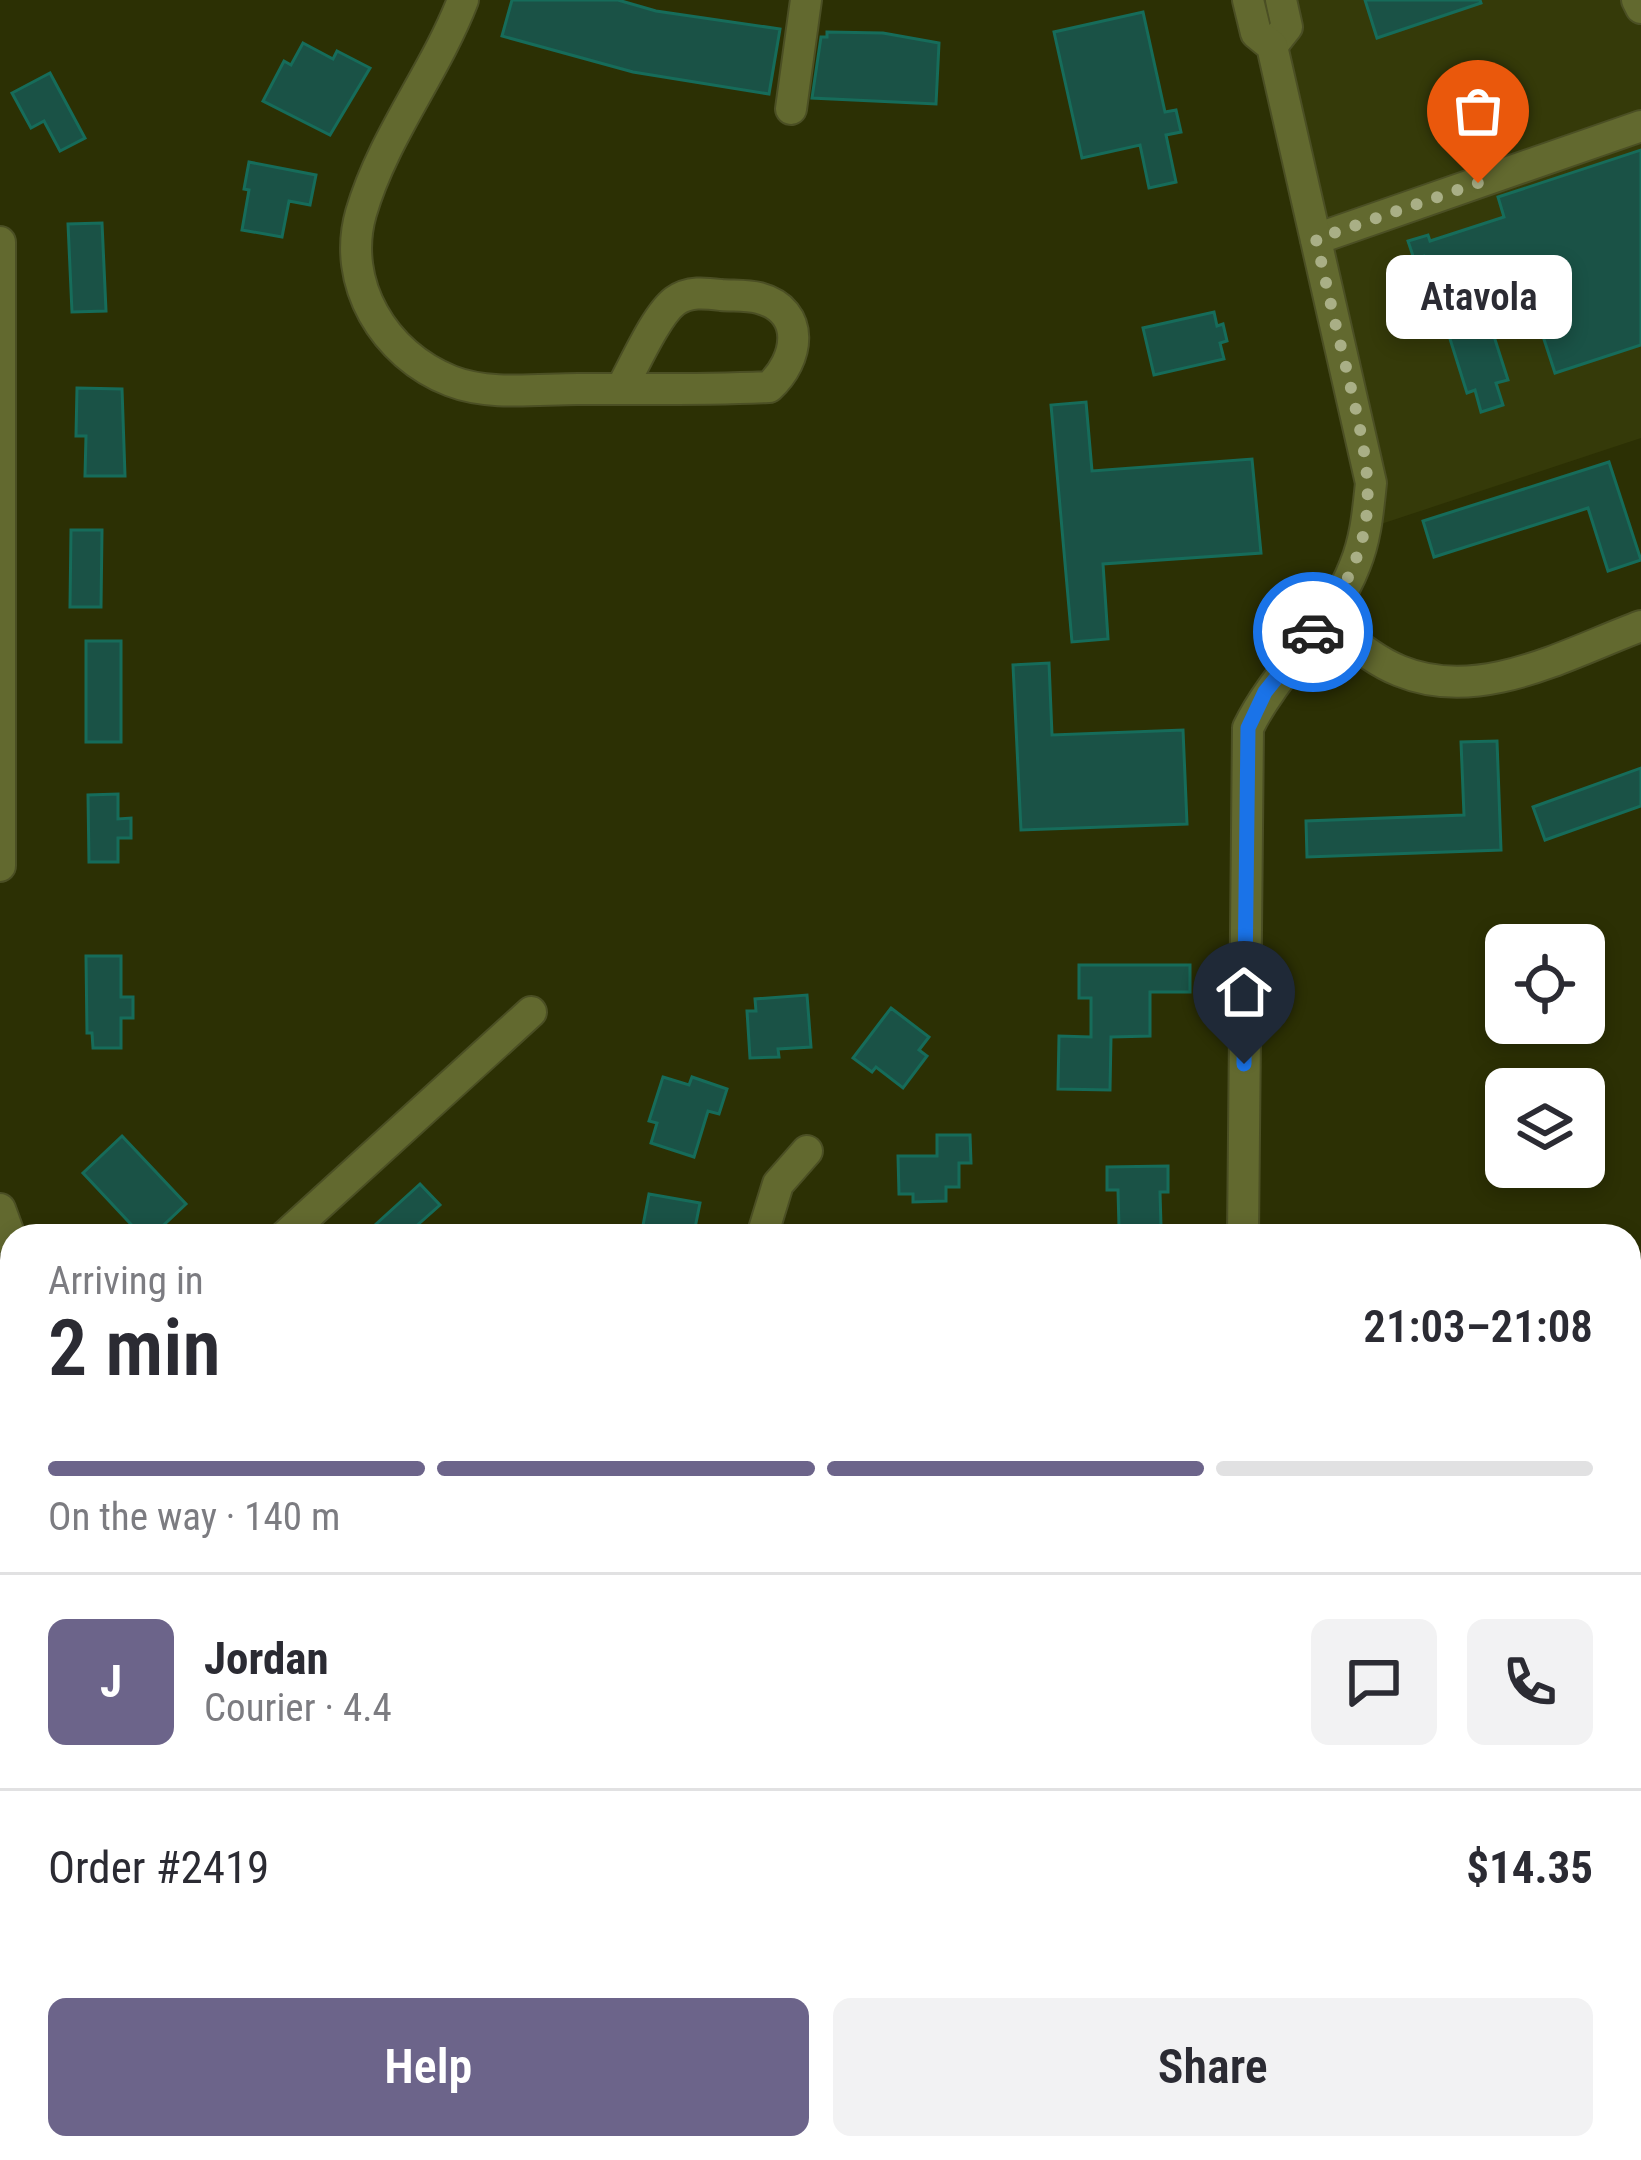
<!DOCTYPE html>
<html lang="en">
<head>
<meta charset="utf-8">
<style>
  :root { --surface:#fff; --page:#f2f2f3; --text:#2b2b33; --muted:#7c7c81; --line:#e1e1e2; --accent:#6c648a }
  body { margin:0; font-family:"Roboto Condensed",sans-serif; background:var(--page); color:var(--text); height:100vh; display:flex; flex-direction:column; font-size:45px; white-space:nowrap }
  * { box-sizing:border-box; margin:0 }
  p { font-size:39px; color:var(--muted) }
  .icon { flex:none; width:66px; height:66px; fill:none; stroke:currentColor; stroke-width:2; stroke-linecap:round; stroke-linejoin:round }
  .map { position:relative; flex:1; overflow:hidden }
  .panel { position:absolute; left:0px; top:1224px; width:1641px; height:936px; display:flex; flex-direction:column; background:var(--surface); border-radius:36px 36px 0 0; box-shadow:0 6px 18px #0003 }
  .panel>* { flex:none }
  .controls { position:absolute; left:1485px; top:924px; display:grid; gap:24px }
  .controls a { display:grid; place-items:center; width:120px; height:120px; border-radius:18px; background:var(--surface); box-shadow:0 6px 18px #0003; font-size:60px }
  .pin { position:absolute; display:grid; place-items:center; width:102px; height:102px; color:#fff; margin:-123px -51px; border-radius:50% 50% 50% 0; rotate:-45deg; box-shadow:0 0 12px #0007 }
  .pin .icon { rotate:45deg }
  .courier { position:absolute; display:grid; place-items:center; width:120px; height:120px; margin:-60px; border:9px solid #1a73e8; border-radius:50%; background:#fff; color:#222; box-shadow:0 3px 15px #0007 }
  .bubble { position:absolute; height:84px; border-radius:18px; background:var(--surface); box-shadow:0 6px 18px #0003; font-size:39px; font-weight:600; line-height:84px; text-align:center }
  .head em { font-style:normal; font-weight:600 }
  .head div { display:flex; flex-direction:column-reverse }
  .head { display:flex; align-items:center; justify-content:space-between; height:204px; padding:0 48px }
  h1 { font-size:78px; font-weight:600; line-height:90px }
  .bar { display:grid; grid-template-columns:repeat(4,1fr); gap:18px 12px; align-content:center; height:144px; padding:0 48px }
  .bar i { height:15px; border-radius:9px; background:var(--line) }
  .bar .active { background:var(--accent) }
  .bar p { grid-column:span 4 }
  .line { display:flex; align-items:center; gap:30px; padding:0 48px; border-top:3px solid var(--line) }
  .line div { flex:1 }
  .round { display:grid; place-items:center; flex:none; width:126px; height:126px; border-radius:18px; background:var(--page) }
  .action { display:flex; gap:24px; margin-top:auto; padding:24px 48px }
  .action a { flex:1; height:138px; border-radius:18px; background:var(--accent); color:#fff; font-size:48px; font-weight:600; line-height:138px; text-align:center }
  .action a+a { background:var(--page); color:var(--text) }
  .map>svg:first-child { display:block }
  .built { fill:#353a09 }
  .building { fill:#1a5246; stroke:#166c5a; stroke-width:3 }
  .lines { fill:none; stroke-linecap:round; stroke-linejoin:round }
  .minor-casing { stroke:#4b4f24; stroke-width:34 }
  .minor { stroke:#62692f; stroke-width:30 }
  .done { stroke:#a9af86; stroke-width:12; stroke-dasharray:0 21.6 }
  .route { stroke:#1a73e8; stroke-width:15 }
</style>
</head>
<body>
<div class="map">
<svg width="1641" height="2160" viewBox="0 0 1641 2160">
  <rect width="100%" height="100%" fill="#2c3004"/>
  <polygon class="built" points="1281,0 1641,0 1641,438 1366,529 1272,46"/>
  <g class="building">
    <polygon points="512,0 618,0 656,11 780,29 769,94 633,72 502,36"/>
    <polygon points="1365,0 1480,0 1481,3 1377,38"/>
    <polygon points="1143,12 1165,112 1176,110 1181,132 1166,135 1176,182 1149,188 1140,145 1082,158 1054,32"/>
    <polygon points="827,32 883,33 939,43 936,104 812,98 821,37 827,37"/>
    <polygon points="303,43 333,59 337,51 370,68 330,135 263,101 284,61 291,65"/>
    <polygon points="50,73 85,138 60,151 44,121 31,128 12,93"/>
    <polygon points="1641,150 1641,345 1555,373 1526,284 1482,299 1508,380 1496,383 1503,405 1481,412 1475,390 1467,393 1424,256 1414,259 1408,241 1428,235 1430,241 1504,217 1498,197"/>
    <polygon points="249,162 316,175 310,205 289,201 282,237 242,230 249,190 244,189"/>
    <polygon points="102,223 106,311 72,312 68,224"/>
    <polygon points="1214,312 1217,326 1223,324 1227,341 1220,343 1224,359 1154,375 1143,328"/>
    <polygon points="77,388 122,389 125,476 85,476 86,436 76,436"/>
    <polygon points="1086,402 1092,471 1252,459 1261,553 1103,564 1108,639 1072,642 1051,405"/>
    <polygon points="1609,462 1641,560 1608,571 1588,508 1434,557 1423,521"/>
    <polygon points="71,530 102,530 101,607 70,607"/>
    <rect x="86" y="641" width="35" height="101"/>
    <polygon points="1049,663 1052,735 1183,730 1187,824 1021,830 1013,665"/>
    <polygon points="1497,741 1501,850 1307,857 1306,821 1464,815 1461,742"/>
    <polygon points="1641,768 1641,806 1545,840 1533,807"/>
    <polygon points="118,794 118,819 131,818 131,838 118,838 118,862 89,862 88,795"/>
    <polygon points="86,956 121,956 121,997 133,997 133,1018 121,1018 121,1048 93,1048 92,1033 87,1033"/>
    <polygon points="1079,965 1190,965 1190,992 1150,992 1150,1036 1111,1037 1110,1090 1058,1089 1059,1036 1091,1037 1091,998 1079,998"/>
    <polygon points="807,995 811,1047 778,1049 779,1057 750,1058 747,1011 756,1011 755,999"/>
    <polygon points="891,1008 929,1037 919,1050 927,1056 903,1088 876,1067 872,1072 853,1058"/>
    <polygon points="663,1077 689,1085 692,1077 727,1089 719,1114 708,1111 694,1157 651,1143 657,1123 649,1121"/>
    <polygon points="937,1135 970,1135 971,1163 959,1163 959,1187 946,1187 946,1201 913,1202 913,1194 899,1194 898,1156 937,1156"/>
    <polygon points="122,1136 186,1204 152,1236 142,1236 83,1173"/>
    <polygon points="1168,1166 1168,1192 1160,1192 1161,1226 1119,1227 1118,1190 1107,1190 1107,1167"/>
    <polygon points="420,1184 440,1205 405,1236 363,1236"/>
    <polygon points="649,1194 700,1203 695,1228 684,1226 682,1236 641,1236"/>
  </g>
  <g class="lines">
    <g class="minor-casing">
      <g id="minor">
        <path d="M463,0c-28,73 -80,137 -102,213 -20,70 23,142 90,168 38,15 87,8 127,8 64,0 127,1 191,-2 30,-27 38,-76 -10,-89 -12,-3 -26,-2 -38,-3 -16,-2 -32,-4 -46,6 -19,14 -41,65 -54,88"/>
        <polyline points="1637,0 1641,8"/>
        <polyline points="1272,46 1287,27 1281,0"/>
        <polyline points="791,109 806,0"/>
        <polyline points="1316,239 1641,126"/>
        <polyline points="0,242 0,866"/>
        <path d="M1323,619c24,18 49,41 77,52 80,33 166,-17 241,-45"/>
        <polyline points="0,1209 12,1242"/>
        <polyline points="285,1236 531,1012"/>
        <polyline points="762,1236 778,1184 807,1151"/>
        <path d="M1243,1236l5,-508c28,-58 84,-102 107,-163 11,-27 13,-54 16,-82l-99,-437 -16,-13 -8,-33"/>
        <polyline points="0,1505 12,1494"/>
        <polyline points="1629,1520 1641,1529"/>
        <polyline points="1629,2095 1641,2091"/>
        <polyline points="1251,2148 1258,2160"/>
        <polyline points="1624,2148 1626,2160"/>
        <polyline points="14,2160 14,2148"/>
        <polyline points="378,2160 378,2148"/>
        <polyline points="757,2160 757,2148"/>
      </g>
    </g>
    <use href="#minor" class="minor"/>
  </g>
  <g class="lines">
    <path class="done" d="M1313,632c75,-97 59,-154 33,-265 -11,-43 -20,-85 -30,-128l162,-56"/>
    <polyline class="route" points="1244,1064 1248,728 1265,692 1313,632"/>
  </g>
</svg>
<div class="controls">
<a><svg class="icon" aria-label="locate" viewBox="0 0 24 24"><circle cx="12" cy="12" r="6"/><path d="M12 2v4M12 18v4M2 12h4M18 12h4"/></svg></a>
<a><svg class="icon" aria-label="layers" viewBox="0 0 24 24"><path d="M12 4l9 5-9 5-9-5zM3 14l9 5 9-5"/></svg></a>
</div>
<div class="pin" style="left:1478px;top:183px;background:#ea580c"><svg class="icon" aria-label="bag" viewBox="0 0 24 24"><path d="M5 8h14l-1 12H6zM9 8a3 3 0 0 1 6 0"/></svg></div>
<div class="pin" style="left:1244px;top:1064px;background:#1f2937"><svg class="icon" aria-label="home" viewBox="0 0 24 24"><path d="M3 11l9-7 9 7M6 9v11h12V9"/></svg></div>
<div class="courier" style="left:1313px;top:632px"><svg class="icon" aria-label="car" viewBox="0 0 24 24"><path d="M5 17H2v-5l4-1 3-4h7l3 4 3 1v5h-3M9 17h6M6 11h13"/><circle cx="7" cy="17" r="2"/><circle cx="17" cy="17" r="2"/></svg></div>
<div class="bubble" style="left:1386px;top:255px;width:186px">Atavola</div>
<section class="panel">
<div class="head"><div><h1>2 min</h1><p>Arriving in</p></div><em>21:03–21:08</em></div>
<div class="bar"><i class="active"></i><i class="active"></i><i class="active"></i><i></i><p>On the way · 140 m</p></div>
<div class="line" style="height:216px"><b class="round" style="background:var(--accent);color:#fff">J</b><div><b>Jordan</b><p>Courier · 4.4</p></div><a class="round"><svg class="icon" aria-label="chat" viewBox="0 0 24 24"><path d="M4 5h16v11H9l-5 4z"/></svg></a><a class="round"><svg class="icon" aria-label="phone" viewBox="0 0 24 24"><path d="M5 4h4l2 5-3 2q2 4 5 5l2-3 5 2v4C11 20 4 13 5 4z"/></svg></a></div>
<div class="line" style="height:156px"><div>Order #2419</div><b>$14.35</b></div>
<div class="action"><a>Help</a><a>Share</a></div>
</section>
</div>
</body>
</html>
